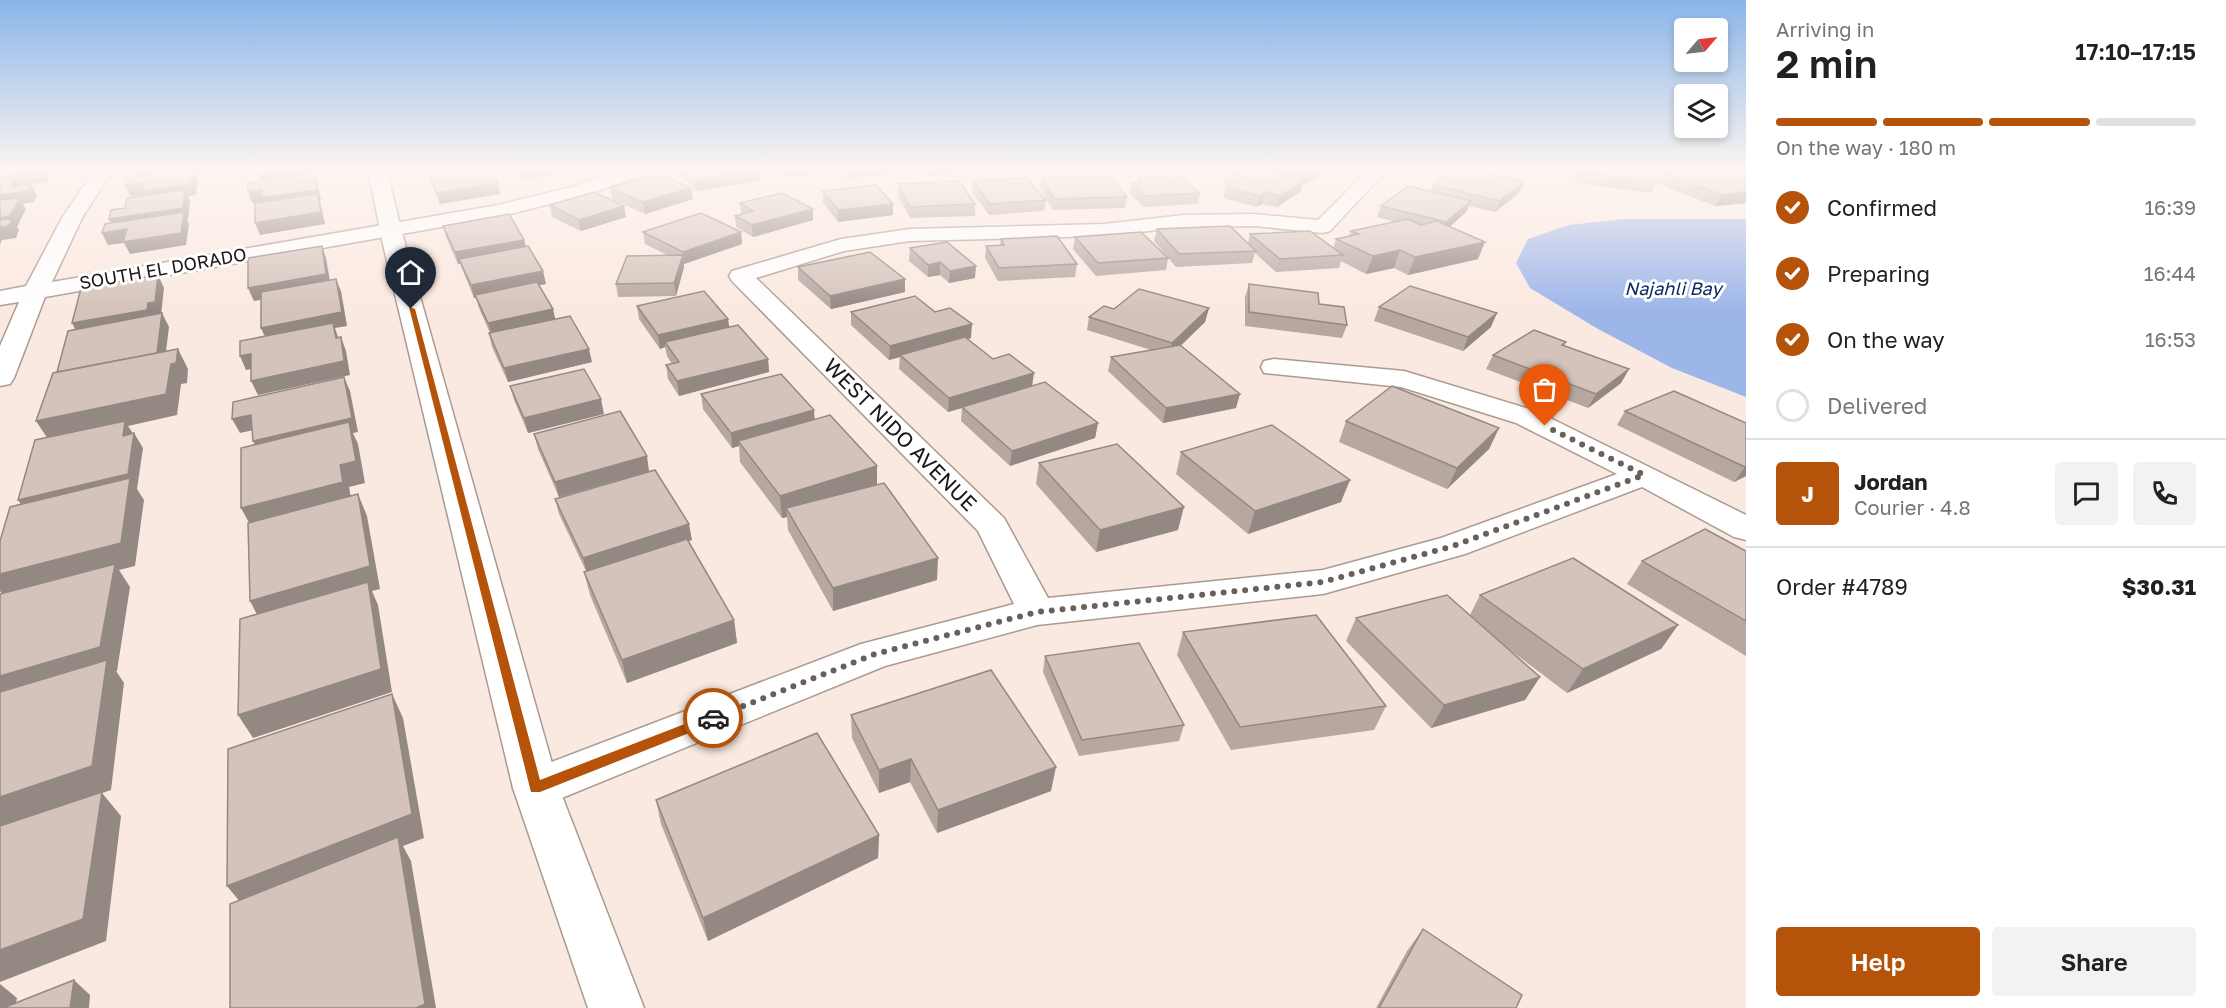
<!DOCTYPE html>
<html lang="en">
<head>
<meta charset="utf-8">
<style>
  :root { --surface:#fff; --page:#f2f2f2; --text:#202124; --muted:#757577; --line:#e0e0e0; --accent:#b45309 }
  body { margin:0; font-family:"Golos Text",sans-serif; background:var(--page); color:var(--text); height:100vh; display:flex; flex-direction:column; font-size:22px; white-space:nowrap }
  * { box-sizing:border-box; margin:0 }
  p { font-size:20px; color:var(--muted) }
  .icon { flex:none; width:33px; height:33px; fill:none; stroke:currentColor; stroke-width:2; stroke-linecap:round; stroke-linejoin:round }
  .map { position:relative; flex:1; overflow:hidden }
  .drawer { display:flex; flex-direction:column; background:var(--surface); width:480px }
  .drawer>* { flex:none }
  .needle { width:39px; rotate:62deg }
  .tools { position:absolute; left:1674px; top:18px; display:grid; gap:12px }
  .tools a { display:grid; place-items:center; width:54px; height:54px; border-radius:6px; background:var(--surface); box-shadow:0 3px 9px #0003; font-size:30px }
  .pin { position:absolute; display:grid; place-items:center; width:51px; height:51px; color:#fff; margin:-62px -26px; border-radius:50% 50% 50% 0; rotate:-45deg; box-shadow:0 0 6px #0007 }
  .pin .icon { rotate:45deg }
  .courier { position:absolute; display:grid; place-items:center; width:60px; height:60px; margin:-30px; border:4px solid #b45309; border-radius:50%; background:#fff; color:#222; box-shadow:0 2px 8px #0007 }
  .overview em { font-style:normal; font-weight:600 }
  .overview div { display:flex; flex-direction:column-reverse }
  .overview { display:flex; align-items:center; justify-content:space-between; height:102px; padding:0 30px }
  h1 { font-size:39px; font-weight:600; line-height:45px }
  .bar { display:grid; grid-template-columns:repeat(4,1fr); gap:9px 6px; align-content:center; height:72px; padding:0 30px }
  .bar i { height:8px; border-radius:4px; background:var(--line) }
  .bar .selected { background:var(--accent) }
  .bar p { grid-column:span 4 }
  .line { display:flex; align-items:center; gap:15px; padding:0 30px; border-top:2px solid var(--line) }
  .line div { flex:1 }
  .round { display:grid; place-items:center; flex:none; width:63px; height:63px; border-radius:6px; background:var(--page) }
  ol { padding:0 30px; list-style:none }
  li { display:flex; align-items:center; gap:18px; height:66px }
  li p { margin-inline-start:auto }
  li .icon { padding:6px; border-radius:50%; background:var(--accent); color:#fff; stroke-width:4 }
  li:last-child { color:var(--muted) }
  li i { width:33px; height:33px; border:3px solid var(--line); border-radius:50% }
  .button { display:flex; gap:12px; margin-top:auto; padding:12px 30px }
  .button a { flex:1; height:69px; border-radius:6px; background:var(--accent); color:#fff; font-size:24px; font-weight:600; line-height:69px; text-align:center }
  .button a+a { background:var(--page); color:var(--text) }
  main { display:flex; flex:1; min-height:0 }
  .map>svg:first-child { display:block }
  .water { fill:#9db6ea }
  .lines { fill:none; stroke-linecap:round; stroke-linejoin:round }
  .minor-casing { stroke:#aa9a92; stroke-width:3 }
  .tertiary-casing { stroke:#aa9a92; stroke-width:3 }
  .minor { fill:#fff; fill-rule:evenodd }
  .tertiary { fill:#fff; fill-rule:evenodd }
  .wall { fill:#b6a8a1 }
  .shaded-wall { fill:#948883 }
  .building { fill:#d4c3bb; stroke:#948883; stroke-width:1.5 }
  .route { fill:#b45309 }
  .done { stroke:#6a605b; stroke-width:6; stroke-dasharray:0 10.8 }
  .labels { text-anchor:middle; stroke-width:6; stroke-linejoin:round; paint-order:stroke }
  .far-street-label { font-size:18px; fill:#1c1714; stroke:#fff }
  .far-water-label { font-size:18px; font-style:italic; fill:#102863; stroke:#fff }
  .street-label { font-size:21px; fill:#1c1714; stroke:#fff }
</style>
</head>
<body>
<main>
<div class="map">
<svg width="1746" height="1008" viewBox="0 0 1746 1008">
  <rect width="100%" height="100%" fill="#fae9e0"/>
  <polygon class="water" points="1624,219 1746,219 1746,397 1672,368 1598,329 1530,288 1516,263 1528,239 1569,225"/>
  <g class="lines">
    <g class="minor-casing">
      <g id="minor">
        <polygon points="95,169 113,169 82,218 52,282 498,205 575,186 623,169 650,169 647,173 589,194 498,217 45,297 14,378 10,384 0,386 0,346 19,302 0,305 0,291 26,286 62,218"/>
        <polygon points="1352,169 1378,169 1383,174 1330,231 1323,233 1254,226 1184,227 1104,236 910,241 844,251 756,278 1004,518 1048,598 1323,570 1441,538 1617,474 1516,423 1401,387 1264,373 1261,367 1264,361 1274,359 1404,371 1536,411 1746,515 1746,540 1734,537 1642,487 1465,554 1323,594 1037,625 885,666 552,802 536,807 520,802 513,788 520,774 861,644 1014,604 978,531 732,281 729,276 732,271 841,239 910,229 1104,224 1184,215 1254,214 1318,220 1362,176"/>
      </g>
    </g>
    <g class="tertiary-casing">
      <polygon id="tertiary" points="368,169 386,169 404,240 559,788 644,1008 588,1008 513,788 382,240"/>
    </g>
    <use href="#minor" class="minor"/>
    <use href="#tertiary" class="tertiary"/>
  </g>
  <g class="wall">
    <polygon points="425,169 489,169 500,194 440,204"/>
    <polygon points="515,169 587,169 587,170 523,180"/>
    <polygon points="677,169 759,169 760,180 697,191 678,173"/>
    <polygon points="783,169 828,169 829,174 786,177"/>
    <polygon points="923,169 993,169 992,175 925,176"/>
    <polygon points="1011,169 1067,169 1067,171 1017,175"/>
    <polygon points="1230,169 1329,169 1328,172 1304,185 1303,185 1301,191 1277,207 1262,204 1257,207 1223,198 1226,187 1230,184 1224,183 1226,172"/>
    <polygon points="1413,169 1467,169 1524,182 1519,193 1495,212 1469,206 1466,212 1450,227 1478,259 1408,275 1394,268 1366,274 1341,261 1339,268 1276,272 1255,253 1252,263 1176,267 1154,241 1157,229 1248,243 1250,234 1333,248 1336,239 1349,236 1351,231 1396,222 1377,217 1381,206 1430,191 1433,185 1454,171 1428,175"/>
    <polygon points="1571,169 1651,169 1656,179 1659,171 1681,169 1746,169 1746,203 1715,206 1656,183 1652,193 1576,183"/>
    <polygon points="1041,177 1080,178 1127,197 1125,208 1053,210 1040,188"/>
    <polygon points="1138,177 1200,193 1198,204 1144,207 1130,194 1132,183 1138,183"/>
    <polygon points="973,181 1046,200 1044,211 989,215 972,192"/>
    <polygon points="898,184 975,204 975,216 910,218 898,196"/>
    <polygon points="610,188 693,199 645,214 612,199"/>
    <polygon points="823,191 893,204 893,215 838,222 823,203"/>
    <polygon points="740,203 813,220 753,237 736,227 735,216 741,214"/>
    <polygon points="550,205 626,217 581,231 552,217"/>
    <polygon points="443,226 524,240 526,247 546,284 539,285 555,319 592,362 508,382 492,347 489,333 490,333 479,308 476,298 474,298 463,271 460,264 458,264 446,237"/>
    <polygon points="643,232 741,232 742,244 684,264 684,267 676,296 618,297 616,284 667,255 645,244"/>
    <polygon points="1075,237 1168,258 1166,270 1096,276 1073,249"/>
    <polygon points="1001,239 1077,264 1075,277 998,281 985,258 986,246 1000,245"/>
    <polygon points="910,248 975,278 949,283 940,275 928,277 909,261"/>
    <polygon points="798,267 905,279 905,292 831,309 798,280"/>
    <polygon points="1249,284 1319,304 1347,325 1342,338 1245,326 1245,297"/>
    <polygon points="637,306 728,319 729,327 768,359 769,372 679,396 668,379 666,365 672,364 667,356 665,347 660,349 639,319"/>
    <polygon points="1379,307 1491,327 1463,351 1374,321"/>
    <polygon points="1209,308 1205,322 1181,346 1236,408 1163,423 1108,371 1111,357 1151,350 1087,330 1089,317 1114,309"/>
    <polygon points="851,312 935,312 971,338 967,339 993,359 1033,386 1098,423 1095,438 1010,466 961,421 962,408 948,412 899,369 900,357 889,360 851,325"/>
    <polygon points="1566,342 1564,346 1629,369 1621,383 1588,408 1486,369 1493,355"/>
    <polygon points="510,386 604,414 528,433 514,400"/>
    <polygon points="701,394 814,410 814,419 877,466 877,485 937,580 833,611 788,530 787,517 782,518 740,462 739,446 732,448 703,409"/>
    <polygon points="1625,411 1746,423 1746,476 1734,482 1617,425"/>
    <polygon points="1346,421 1499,428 1489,449 1447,489 1339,442"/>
    <polygon points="534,434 649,471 692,540 688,541 734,620 737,643 627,683 590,595 584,572 586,571 559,514 555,499 645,472 559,497 538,449"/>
    <polygon points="1181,452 1341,502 1248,534 1176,474"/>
    <polygon points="1039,463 1178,530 1096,552 1036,484"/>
    <polygon points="1746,551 1746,656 1627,584 1642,561"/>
    <polygon points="1480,595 1678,625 1661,649 1567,693 1505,646 1540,677 1525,700 1431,728 1346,641 1356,618 1470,615"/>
    <polygon points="1183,632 1386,706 1374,730 1231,750 1177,655"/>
    <polygon points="1045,656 1184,725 1179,741 1079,756 1043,672"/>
    <polygon points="851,715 1051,791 937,833 910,782 879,793 852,738"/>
    <polygon points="656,800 879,835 878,858 708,941 661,824"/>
    <polygon points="1423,929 1516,1008 1376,1008 1407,951"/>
  </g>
  <g class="shaded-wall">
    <polygon points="42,169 52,169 47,182 31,184 37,195 34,202 23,204 26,209 17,227 19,230 16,238 2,240 0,245 0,177"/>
    <polygon points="137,169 208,169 208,172 196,173 198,178 196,195 188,196 190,201 188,219 187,219 189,224 186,245 130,254 124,243 108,245 102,233 183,220 115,231 109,219 147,202 144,195 130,196 125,185 136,181 130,170"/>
    <polygon points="297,169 325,169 325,170 301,174 301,182 263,187 258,176"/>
    <polygon points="521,169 587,169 523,180"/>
    <polygon points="759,169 760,180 697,191 696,180"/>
    <polygon points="845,169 908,169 908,173 845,178"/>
    <polygon points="1018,169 1067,169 1067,171 1017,175"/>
    <polygon points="1316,169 1329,169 1328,172 1304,185 1307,174"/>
    <polygon points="1430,169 1465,169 1428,175"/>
    <polygon points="314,173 318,184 321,201 320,201 325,224 260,235 255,223 267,209 263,201 252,203 248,191"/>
    <polygon points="1304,180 1301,191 1277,207 1280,196"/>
    <polygon points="1524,182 1519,193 1495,212 1500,201"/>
    <polygon points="498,183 500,194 440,204 437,193"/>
    <polygon points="691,188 693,199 645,214 643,202"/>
    <polygon points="1265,192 1262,204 1257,207 1260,196"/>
    <polygon points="1746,192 1746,203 1715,206 1721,195"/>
    <polygon points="1471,201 1466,212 1441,234 1446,222"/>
    <polygon points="893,204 893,215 838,222 838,210"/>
    <polygon points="624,206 626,217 581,231 579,220"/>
    <polygon points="813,209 813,220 753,237 752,225"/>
    <polygon points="741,232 742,244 684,264 683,252"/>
    <polygon points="524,240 527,252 459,259 460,264 458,264 455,252"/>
    <polygon points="1485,242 1478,259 1408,275 1415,257"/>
    <polygon points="322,246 326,258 331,287 254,301 248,288"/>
    <polygon points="1400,250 1394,268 1366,274 1373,256"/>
    <polygon points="683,255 684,267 676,296 674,283"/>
    <polygon points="940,262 940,275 928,277 928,265"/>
    <polygon points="976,266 975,278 949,283 950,271"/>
    <polygon points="543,271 546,284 476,298 475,295 476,298 474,298 471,285"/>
    <polygon points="158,275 164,288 161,315 79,337 72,323 148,303"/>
    <polygon points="336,279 341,291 347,326 335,328 338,337 341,352 267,341 261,328"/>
    <polygon points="905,279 905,292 831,309 830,296"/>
    <polygon points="1209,308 1205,322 1169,356 1172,343"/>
    <polygon points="553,309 556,322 492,336 488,323"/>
    <polygon points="162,313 169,327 164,367 65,387"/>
    <polygon points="1497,313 1491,327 1463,351 1468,337"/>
    <polygon points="728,319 730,332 665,342 665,347 660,349 658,335"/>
    <polygon points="972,324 971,338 902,356 900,355 900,357 889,360 890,346"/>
    <polygon points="341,337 346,351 350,375 258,395 251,381"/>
    <polygon points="178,349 188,369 187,383 181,384 177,415 128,426 134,435 50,442 36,421 171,364"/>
    <polygon points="589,349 592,362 508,382 504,368"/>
    <polygon points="251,354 257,368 246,370 240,356"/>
    <polygon points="768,359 769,372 679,396 677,381"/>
    <polygon points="1629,369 1621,383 1588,408 1596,394"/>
    <polygon points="1034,373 1032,387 962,407 962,408 948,412 949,398"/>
    <polygon points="344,377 350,391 358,432 353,433 358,444 365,483 349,487 352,504 253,530 241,508 260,456 253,441"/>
    <polygon points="1240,394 1236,408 1163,423 1166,408"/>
    <polygon points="601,399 604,414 528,433 524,418"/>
    <polygon points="814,410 815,424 738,441 739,446 732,448 731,433"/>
    <polygon points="251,415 258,429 240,433 232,419"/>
    <polygon points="1098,423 1095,438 1010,466 1012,451"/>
    <polygon points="1499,428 1489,449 1447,489 1457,468"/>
    <polygon points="134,433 143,448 137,489 144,500 135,566 119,570 130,587 117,671 116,671 124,683 111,790 102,793 121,816 106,941 0,982 0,676 7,600 0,591 0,574 29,516 18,500"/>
    <polygon points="647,456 649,471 559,497 555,482"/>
    <polygon points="877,466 877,487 786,508 787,517 782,518 780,496"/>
    <polygon points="1746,466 1746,476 1734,482 1745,467"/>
    <polygon points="1350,480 1341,502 1248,534 1255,511"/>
    <polygon points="358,494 367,516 380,589 372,591 378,605 392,692 253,738 238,715 262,624 250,601"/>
    <polygon points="1184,507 1178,530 1096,552 1100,530"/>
    <polygon points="689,524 692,540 587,574 583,558"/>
    <polygon points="938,558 937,580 833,611 833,588"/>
    <polygon points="734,620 737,643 627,683 622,660"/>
    <polygon points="1678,625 1661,649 1567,693 1583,669"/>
    <polygon points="1540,677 1525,700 1431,728 1444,705"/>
    <polygon points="392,694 403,718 424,838 403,846 411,861 436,1008 416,1008 245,908 227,886"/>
    <polygon points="911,759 910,782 879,793 879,770"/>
    <polygon points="1056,767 1051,791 937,833 938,810"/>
    <polygon points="879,835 878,858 708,941 703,918"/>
    <polygon points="74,980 90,995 89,1008 70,1008"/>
    <polygon points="0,984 17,998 15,1008 0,1008"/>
  </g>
  <g class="building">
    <polygon points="0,169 42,169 41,171 0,177"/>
    <polygon points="180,169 193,169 191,184 142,191 144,183 125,185 127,177"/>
    <polygon points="259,169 297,169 297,171 258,176"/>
    <polygon points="439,169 489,169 498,183 437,193 427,171"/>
    <polygon points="684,169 759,169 696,180"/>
    <polygon points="1230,169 1257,169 1304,180 1280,196 1265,192 1260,196 1226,187 1244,176 1226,172"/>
    <polygon points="1287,169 1316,169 1307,174"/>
    <polygon points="1457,169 1467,169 1524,182 1500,201 1433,185"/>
    <polygon points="1580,169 1651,169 1657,182 1581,172"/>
    <polygon points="1681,169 1731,169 1746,175 1746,192 1721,195 1659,171"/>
    <polygon points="314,173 317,190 262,198 262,189 248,191 247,183"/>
    <polygon points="658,174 691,188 643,202 610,188"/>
    <polygon points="1179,175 1200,193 1146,196 1132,183 1144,182 1138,177"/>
    <polygon points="1078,176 1080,178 1112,178 1127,197 1054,199 1041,177"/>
    <polygon points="16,177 11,187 31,184 28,191 0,195 0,179"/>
    <polygon points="1026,178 1046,200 990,204 973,181"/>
    <polygon points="959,181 975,204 910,207 898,184"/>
    <polygon points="876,185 893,204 838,210 823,191"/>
    <polygon points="1408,186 1471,201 1446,222 1381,206"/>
    <polygon points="185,190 183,208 109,219 111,210 125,208 127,198"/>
    <polygon points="594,192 624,206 579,220 550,205"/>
    <polygon points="782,193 813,209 752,225 735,216 753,211 740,203"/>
    <polygon points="317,194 321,212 255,223 255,203"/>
    <polygon points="20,198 10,216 0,218 0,200"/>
    <polygon points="184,212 181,233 123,242 127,229 102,233 105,224"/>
    <polygon points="701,213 741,232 683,252 643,232"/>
    <polygon points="509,214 524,240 455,252 443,226"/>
    <polygon points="12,219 9,226 0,227 0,220"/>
    <polygon points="1408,219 1421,225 1437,221 1485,242 1415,257 1400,250 1373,256 1336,239 1359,234 1351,231"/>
    <polygon points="1230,226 1256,251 1179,254 1157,229"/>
    <polygon points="1310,231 1343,255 1280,259 1250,234"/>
    <polygon points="1141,232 1168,258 1098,263 1075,237"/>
    <polygon points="1057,236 1077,264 999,268 986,246 1004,245 1001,239"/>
    <polygon points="947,242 976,266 950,271 940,262 928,265 910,248"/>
    <polygon points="322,246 326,274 248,288 248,258"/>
    <polygon points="528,246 543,271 471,285 459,259"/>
    <polygon points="870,252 905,279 830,296 798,267"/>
    <polygon points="683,255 674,283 616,284 627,256"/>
    <polygon points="158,275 155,302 148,303 147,310 72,323 81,288"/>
    <polygon points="336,279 342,312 261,328 261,292"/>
    <polygon points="537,282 553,309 488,323 475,295"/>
    <polygon points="1249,284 1318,293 1319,304 1344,307 1347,325 1249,312"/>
    <polygon points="1410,286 1497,313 1468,337 1379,307"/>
    <polygon points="1139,289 1209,308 1172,343 1089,317 1104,306 1114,309"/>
    <polygon points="704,291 728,319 658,335 637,306"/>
    <polygon points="915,296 935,312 950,308 972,324 890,346 851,312"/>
    <polygon points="162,313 157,353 57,372 68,331"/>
    <polygon points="570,316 589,349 504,368 489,333"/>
    <polygon points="333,323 336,338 341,337 344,361 251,381 251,354 240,356 240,341"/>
    <polygon points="738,325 768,359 677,381 666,365 679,362 665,342"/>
    <polygon points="1534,330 1566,342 1562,345 1629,369 1596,394 1493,355"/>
    <polygon points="965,337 993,359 1009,354 1034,373 949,398 900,355"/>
    <polygon points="1180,345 1240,394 1166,408 1111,357"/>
    <polygon points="178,349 176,363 171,364 166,394 36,421 53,373"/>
    <polygon points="584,369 601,399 524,418 510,386"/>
    <polygon points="781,374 814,410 731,433 701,394"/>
    <polygon points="344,377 352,418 253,441 251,415 232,419 233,402"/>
    <polygon points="1045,382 1098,423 1012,451 962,407"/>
    <polygon points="1392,386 1499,428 1457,468 1346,421"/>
    <polygon points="1674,391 1746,423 1746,466 1745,467 1625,411"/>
    <polygon points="620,411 647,456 555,482 534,434"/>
    <polygon points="830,415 877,466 780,496 738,441"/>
    <polygon points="125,421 123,436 134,433 128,474 18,500 35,440"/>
    <polygon points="349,422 356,461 340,465 343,482 241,508 241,448"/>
    <polygon points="1272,425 1350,480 1255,511 1181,452"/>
    <polygon points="1117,444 1184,507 1100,530 1039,463"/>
    <polygon points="655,470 689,524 583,558 555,499"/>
    <polygon points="130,478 121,543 0,574 0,541 10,507"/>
    <polygon points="884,483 938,558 833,588 786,508"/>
    <polygon points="358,494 370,566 250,601 248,523"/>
    <polygon points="1705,529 1746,551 1746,621 1642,561"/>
    <polygon points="687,539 734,620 622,660 584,572"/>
    <polygon points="1573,558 1678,625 1583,669 1480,595"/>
    <polygon points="115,564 100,647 0,676 0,594"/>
    <polygon points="368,582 381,669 238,715 240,619"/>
    <polygon points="1447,595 1540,677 1444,705 1356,618"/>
    <polygon points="1316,615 1386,706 1240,727 1183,632"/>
    <polygon points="1139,643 1184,725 1082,740 1045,656"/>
    <polygon points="107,660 92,766 0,797 0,692"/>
    <polygon points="991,670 1056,767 938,810 911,759 879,770 851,715"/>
    <polygon points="392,694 412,814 227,886 228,749"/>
    <polygon points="817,733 879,835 703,918 656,800"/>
    <polygon points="102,792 83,919 0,950 0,826"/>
    <polygon points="398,837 425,1004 416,1008 230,1008 230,904"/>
    <polygon points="1423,929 1522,995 1516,1008 1379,1008"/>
    <polygon points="74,980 70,1008 3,1008"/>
  </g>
  <linearGradient id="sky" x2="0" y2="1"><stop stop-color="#8ab5e9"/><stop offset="0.55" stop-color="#fdf5f1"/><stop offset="1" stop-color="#fdf5f1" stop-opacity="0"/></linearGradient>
  <rect width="1746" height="310" fill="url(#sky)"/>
  <polygon class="route" points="409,307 415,309 540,780 708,715 717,715 719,718 717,722 540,792 531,792"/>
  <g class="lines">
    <polyline class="done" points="713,718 875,654 1037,612 1323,582 1453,546 1644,475 1545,426"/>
  </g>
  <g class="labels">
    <g class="far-street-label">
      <text transform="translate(163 269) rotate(-10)" y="6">SOUTH EL DORADO</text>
    </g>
    <g class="far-water-label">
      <text x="1673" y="295">Najahli Bay</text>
    </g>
    <g class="street-label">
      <text transform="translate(900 435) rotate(45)" y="7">WEST NIDO AVENUE</text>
    </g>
  </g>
</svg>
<div class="tools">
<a><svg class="needle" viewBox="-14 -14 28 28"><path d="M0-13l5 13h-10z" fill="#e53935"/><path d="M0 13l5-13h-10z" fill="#757577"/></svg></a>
<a><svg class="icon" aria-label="layers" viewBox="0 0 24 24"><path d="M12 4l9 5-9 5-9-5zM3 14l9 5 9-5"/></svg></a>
</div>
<div class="pin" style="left:1545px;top:426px;background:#ea580c"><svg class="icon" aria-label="bag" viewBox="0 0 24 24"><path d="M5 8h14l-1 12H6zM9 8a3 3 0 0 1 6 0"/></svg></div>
<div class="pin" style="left:411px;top:309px;background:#1f2937"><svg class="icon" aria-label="home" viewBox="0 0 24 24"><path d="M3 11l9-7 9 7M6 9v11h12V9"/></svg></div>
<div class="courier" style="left:713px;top:718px"><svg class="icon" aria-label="car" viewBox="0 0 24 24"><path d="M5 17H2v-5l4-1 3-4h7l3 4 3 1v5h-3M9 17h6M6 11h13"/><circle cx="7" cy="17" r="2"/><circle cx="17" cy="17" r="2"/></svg></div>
</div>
<section class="drawer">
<div class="overview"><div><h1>2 min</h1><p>Arriving in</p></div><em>17:10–17:15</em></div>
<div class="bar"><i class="selected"></i><i class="selected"></i><i class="selected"></i><i></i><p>On the way · 180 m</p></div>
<ol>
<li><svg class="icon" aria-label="check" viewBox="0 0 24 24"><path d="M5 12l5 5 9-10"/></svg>Confirmed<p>16:39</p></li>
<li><svg class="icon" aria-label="check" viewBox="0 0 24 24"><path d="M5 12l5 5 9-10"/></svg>Preparing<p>16:44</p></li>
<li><svg class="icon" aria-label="check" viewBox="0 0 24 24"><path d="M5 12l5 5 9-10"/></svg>On the way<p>16:53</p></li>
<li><i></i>Delivered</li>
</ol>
<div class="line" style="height:108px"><b class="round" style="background:var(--accent);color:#fff">J</b><div><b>Jordan</b><p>Courier · 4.8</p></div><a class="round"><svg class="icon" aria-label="chat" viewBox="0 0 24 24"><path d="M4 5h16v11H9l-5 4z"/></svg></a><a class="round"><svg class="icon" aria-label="phone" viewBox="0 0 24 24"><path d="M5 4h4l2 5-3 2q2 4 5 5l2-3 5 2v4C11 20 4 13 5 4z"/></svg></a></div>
<div class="line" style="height:78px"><div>Order #4789</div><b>$30.31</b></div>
<div class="button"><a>Help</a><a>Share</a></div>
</section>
</main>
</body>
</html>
